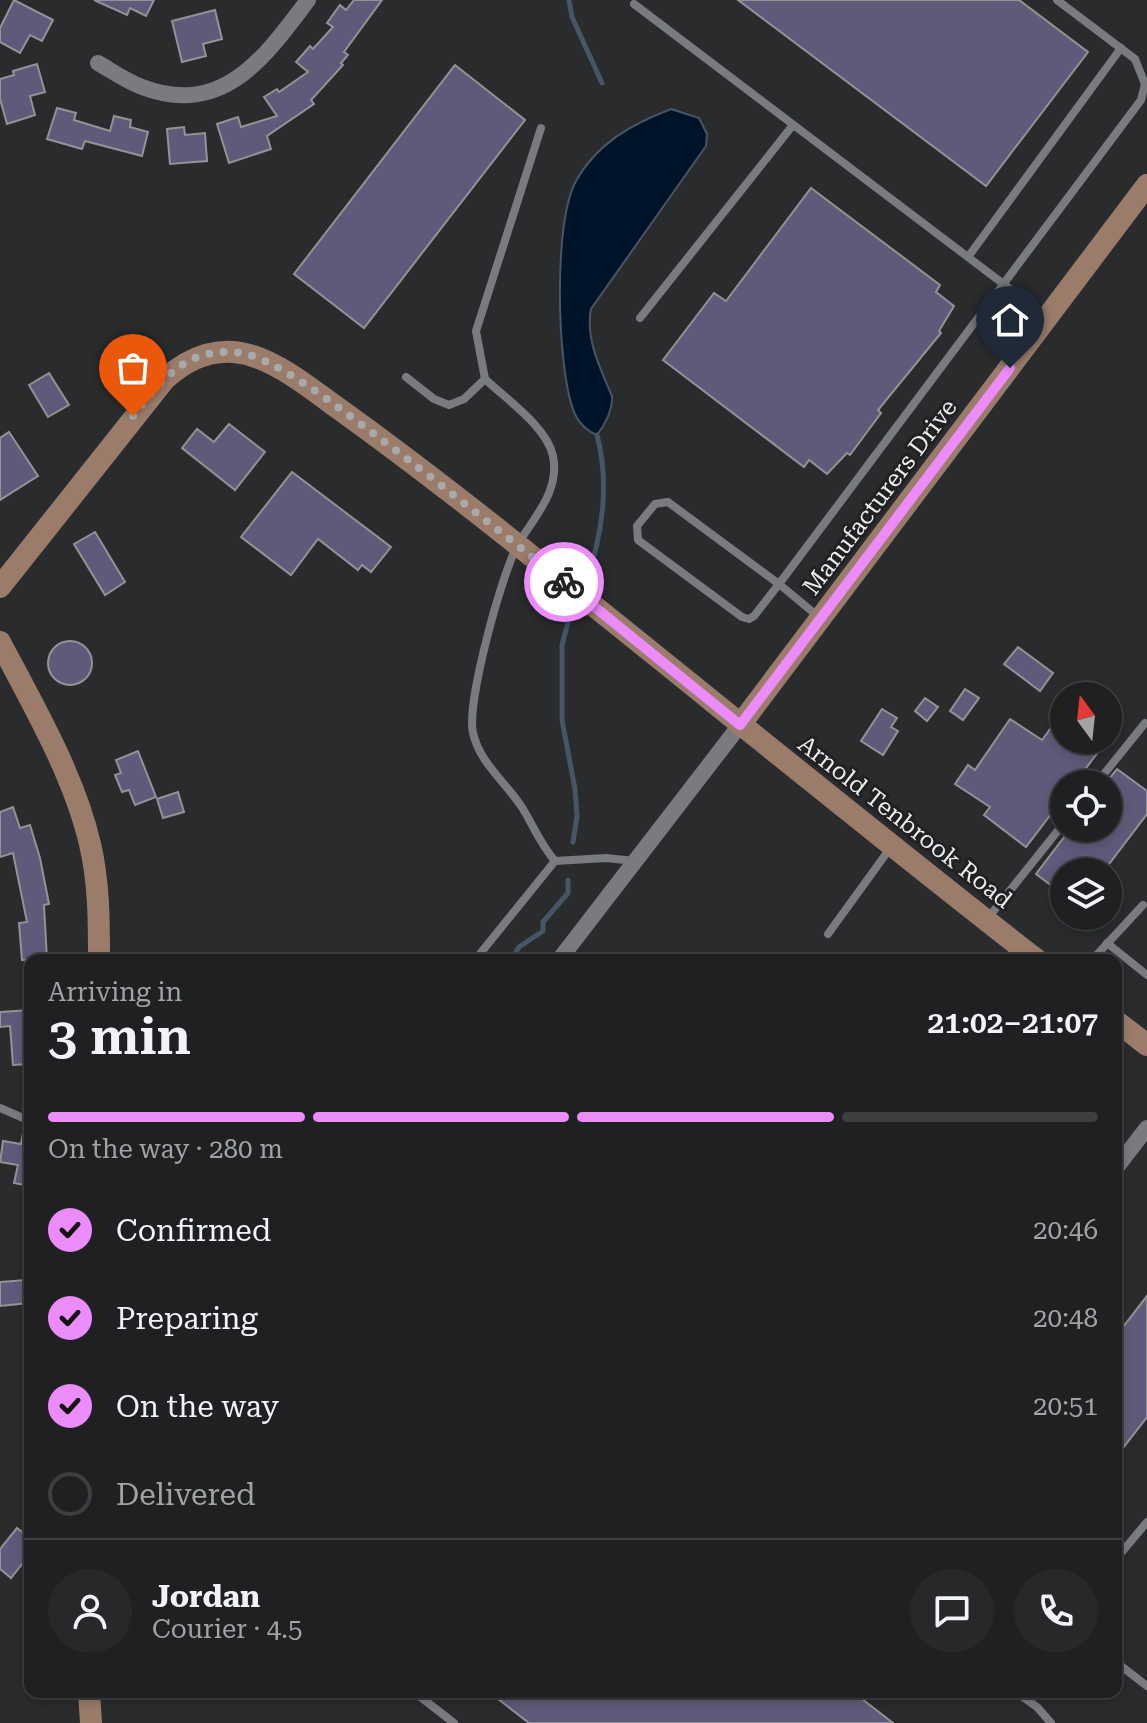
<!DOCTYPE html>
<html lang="en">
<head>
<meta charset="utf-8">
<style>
  :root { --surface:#1f2022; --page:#27282a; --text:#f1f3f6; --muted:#a1a3a5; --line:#3c3e40; --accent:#ec8cfa }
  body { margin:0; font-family:"Roboto Serif",serif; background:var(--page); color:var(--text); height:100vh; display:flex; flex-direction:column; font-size:30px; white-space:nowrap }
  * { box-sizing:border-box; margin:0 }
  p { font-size:26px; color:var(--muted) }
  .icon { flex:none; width:44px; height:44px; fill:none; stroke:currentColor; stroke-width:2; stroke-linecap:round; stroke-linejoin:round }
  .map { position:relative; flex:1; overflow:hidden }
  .side { position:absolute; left:24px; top:954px; width:1098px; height:744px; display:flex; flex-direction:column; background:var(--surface); border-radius:16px; box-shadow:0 4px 12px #0003,0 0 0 2px var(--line) }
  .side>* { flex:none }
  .needle { width:52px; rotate:345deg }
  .buttons { position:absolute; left:1050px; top:682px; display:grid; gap:16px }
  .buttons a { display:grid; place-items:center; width:72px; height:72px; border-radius:50%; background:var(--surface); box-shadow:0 4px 12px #0003,0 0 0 2px var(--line); font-size:40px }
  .pin { position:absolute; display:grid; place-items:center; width:68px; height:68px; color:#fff; margin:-82px -34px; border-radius:50% 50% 50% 0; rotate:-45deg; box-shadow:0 0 8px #0007 }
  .pin .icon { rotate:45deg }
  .courier { position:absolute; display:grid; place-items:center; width:80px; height:80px; margin:-40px; border:6px solid #ec8cfa; border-radius:50%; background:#fff; color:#222; box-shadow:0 2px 10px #0007 }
  .overview em { font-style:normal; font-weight:600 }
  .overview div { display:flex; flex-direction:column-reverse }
  .overview { display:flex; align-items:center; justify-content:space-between; height:136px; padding:0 24px }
  h1 { font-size:52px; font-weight:600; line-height:60px }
  .bar { display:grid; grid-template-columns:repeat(4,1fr); gap:12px 8px; align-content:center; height:96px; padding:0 24px }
  .bar i { height:10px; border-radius:6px; background:var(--line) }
  .bar .active { background:var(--accent) }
  .bar p { grid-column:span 4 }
  .line { display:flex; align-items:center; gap:20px; padding:0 24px; border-top:2px solid var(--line) }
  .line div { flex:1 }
  .round { display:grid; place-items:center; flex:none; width:84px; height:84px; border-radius:42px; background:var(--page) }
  ol { padding:0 24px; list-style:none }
  li { display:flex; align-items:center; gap:24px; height:88px }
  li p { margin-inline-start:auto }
  li .icon { padding:8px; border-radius:50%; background:var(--accent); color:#111; stroke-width:4 }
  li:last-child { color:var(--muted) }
  li i { width:44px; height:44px; border:4px solid var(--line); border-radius:50% }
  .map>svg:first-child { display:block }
  .water { fill:#001429; stroke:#475564; stroke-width:2 }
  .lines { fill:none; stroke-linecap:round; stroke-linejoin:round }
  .stream { stroke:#475564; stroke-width:5 }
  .building { fill:#605979; stroke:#939396; stroke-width:2 }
  .lane { stroke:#797b7e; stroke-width:8 }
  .street { stroke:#797b7e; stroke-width:16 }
  .secondary { stroke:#9b7c6b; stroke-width:22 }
  .done { stroke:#a8a9ab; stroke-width:8; stroke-dasharray:0 14.4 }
  .route { stroke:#ec8cfa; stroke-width:10 }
  .labels { text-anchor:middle; stroke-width:6; stroke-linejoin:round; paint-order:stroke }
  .street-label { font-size:24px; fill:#ecedef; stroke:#202123 }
</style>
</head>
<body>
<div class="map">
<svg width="1147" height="1723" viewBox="0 0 1147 1723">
  <rect width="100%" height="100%" fill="#292b2d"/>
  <path class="water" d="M671,109l28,9 8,16 -1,12 -115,163c-6,30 10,61 21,87 1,13 -7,29 -15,39 -11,-4 -20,-14 -24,-26 -16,-44 -20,-187 3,-228 21,-38 56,-57 95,-72z"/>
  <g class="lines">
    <g class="stream">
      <polyline points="569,0 572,17 602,83"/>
      <path d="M585,585c17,-48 25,-101 12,-150"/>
      <polyline points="570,615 562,645 562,720 575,789 577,816 573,842"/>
      <polyline points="511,960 519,947 543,931 543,922 568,893 568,880"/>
    </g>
  </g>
  <g class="building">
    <polygon points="14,0 53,20 42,41 30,35 20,53 0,42 0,28"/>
    <polygon points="94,0 154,0 146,16 130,8 127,15"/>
    <polygon points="354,0 382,0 344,52 348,55 341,63 343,65 311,100 314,104 267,136 271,149 229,163 217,124 238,117 241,127 277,116 264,97 277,89 279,92 308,72 296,62 310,46 313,49 333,27 327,23 340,5 346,10"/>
    <polygon points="738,0 1019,0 1088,52 986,186"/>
    <polygon points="215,10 222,39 203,44 206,56 182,62 172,21"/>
    <polygon points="37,64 45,92 30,96 35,115 7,124 0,99 0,79 14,75 13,71"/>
    <polygon points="455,65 525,120 364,328 294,274"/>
    <polygon points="57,108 76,113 74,120 110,131 114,116 131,120 130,127 148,132 142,156 85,141 82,149 47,139"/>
    <polygon points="184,127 185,135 205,133 207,161 170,164 167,129"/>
    <polygon points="811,188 940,285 936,292 954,306 939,331 941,333 878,410 881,413 850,455 847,453 827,474 809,460 804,467 663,360 714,293 726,301"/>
    <polygon points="49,373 69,405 48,417 29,385"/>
    <polygon points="229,424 265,452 235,490 182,448 197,429 214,442"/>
    <polygon points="9,432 38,476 0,500 0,438"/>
    <polygon points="292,472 391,547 371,572 362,565 358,570 318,539 291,575 241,537"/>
    <polygon points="95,532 125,582 105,595 74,544"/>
    <circle cx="70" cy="663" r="22"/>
    <polygon points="1018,647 1053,673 1040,691 1004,664"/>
    <polygon points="965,689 979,698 963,720 950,711"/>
    <polygon points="925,698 938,707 927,721 915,711"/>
    <polygon points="882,709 897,718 891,727 898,731 883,755 861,741"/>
    <polygon points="1064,710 1064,740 1092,740 1102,747 1074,784 1064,784 1064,797 1026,847 984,815 990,807 955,784 968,765 975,770 1010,719 1042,740"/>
    <polygon points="138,751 156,797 135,805 129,790 122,792 115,775 121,773 116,760"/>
    <polygon points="1117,769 1147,791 1147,814 1103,872 1064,872 1064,895 1036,874 1071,828 1108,828 1108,780"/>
    <polygon points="178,792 184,812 163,818 157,799"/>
    <polygon points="13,807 20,828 30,825 40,858 49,904 44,905 47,960 22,960 19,923 27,922 13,853 0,857 0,812"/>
    <polygon points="30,1010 30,1064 13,1065 10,1026 0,1027 0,1012"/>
    <polygon points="23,1133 30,1133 30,1186 14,1183 18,1165 0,1162 3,1141 21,1144"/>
    <polygon points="26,1280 28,1303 0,1306 0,1282"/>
    <polygon points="1147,1296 1147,1417 1116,1457 1116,1336"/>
    <polygon points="17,1528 30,1538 30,1554 11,1578 0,1569 0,1549"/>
    <polygon points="489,1692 853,1692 893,1723 529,1723"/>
  </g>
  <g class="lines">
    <g class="lane">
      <polyline points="634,4 1047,317"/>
      <polyline points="968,257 1121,48"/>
      <polyline points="640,318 793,125"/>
      <path d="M406,377l28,22 15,6 15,-6 21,-20c21,20 62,48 68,77 7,35 -18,60 -35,88 -16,29 -52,159 -45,189 7,31 34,50 50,76 11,18 18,36 32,52l51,-3 29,3"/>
      <polyline points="485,379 476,331 541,128"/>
      <polygon points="668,502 779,584 754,616 749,619 742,617 638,540 637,526 655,504"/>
      <polyline points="820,618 779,584 1141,100 1145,84 1135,59 1057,0"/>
      <polyline points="1096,784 1145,723"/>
      <polyline points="988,918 1064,823"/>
      <polyline points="828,934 891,847"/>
      <polyline points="1107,943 1147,975"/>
      <polyline points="475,960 555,861"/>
      <polyline points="1092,960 1143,905"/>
      <polyline points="0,1108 30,1121"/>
      <polyline points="1116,1559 1147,1522"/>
      <polyline points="1116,1662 1147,1686"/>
      <polyline points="414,1692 454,1723"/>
      <polyline points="1016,1692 1037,1707 1051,1723"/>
    </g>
    <g class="street">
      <path d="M98,63c14,8 28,18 44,24 81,31 123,-30 166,-87"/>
      <polyline points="559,960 740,725"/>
      <polyline points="1116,1168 1147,1128"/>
    </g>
    <g class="secondary">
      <path d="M0,587l165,-208c25,-23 55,-34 88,-23 30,10 57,32 82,50 53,38 104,77 155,117 183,145 363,294 547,437"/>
      <path d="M0,642c33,63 74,133 90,202 9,38 9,77 9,116"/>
      <polyline points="740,725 1147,185"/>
      <polyline points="1116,1021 1147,1045"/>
      <polyline points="89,1692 91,1723"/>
    </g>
  </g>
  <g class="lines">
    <path class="done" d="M133,416c24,-31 48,-63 91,-64 14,-1 28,3 41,9 41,20 79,51 116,78 62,47 122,95 183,143"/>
    <polyline class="route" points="564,582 740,725 1010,368"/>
  </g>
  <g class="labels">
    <g class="street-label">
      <text transform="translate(880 497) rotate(-53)" y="8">Manufacturers Drive</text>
      <text transform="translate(905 822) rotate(38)" y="8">Arnold Tenbrook Road</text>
    </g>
  </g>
</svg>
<div class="buttons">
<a><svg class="needle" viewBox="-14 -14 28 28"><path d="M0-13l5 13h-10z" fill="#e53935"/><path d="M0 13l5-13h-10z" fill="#a1a3a5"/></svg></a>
<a><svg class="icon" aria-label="locate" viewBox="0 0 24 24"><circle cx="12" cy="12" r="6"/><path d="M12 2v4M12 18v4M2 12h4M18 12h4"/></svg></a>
<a><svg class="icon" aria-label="layers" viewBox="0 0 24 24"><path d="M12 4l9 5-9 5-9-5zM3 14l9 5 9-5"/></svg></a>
</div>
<div class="pin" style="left:133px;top:416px;background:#ea580c"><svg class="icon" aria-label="bag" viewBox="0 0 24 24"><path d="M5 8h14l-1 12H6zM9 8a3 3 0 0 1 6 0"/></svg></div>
<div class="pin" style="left:1010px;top:368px;background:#1f2937"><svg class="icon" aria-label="home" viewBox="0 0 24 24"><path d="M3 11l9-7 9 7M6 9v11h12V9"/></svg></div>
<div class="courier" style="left:564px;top:582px"><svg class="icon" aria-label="bike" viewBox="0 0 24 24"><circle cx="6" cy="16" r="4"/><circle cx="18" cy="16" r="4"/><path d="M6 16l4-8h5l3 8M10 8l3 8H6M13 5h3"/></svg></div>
<section class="side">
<div class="overview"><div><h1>3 min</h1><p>Arriving in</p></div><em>21:02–21:07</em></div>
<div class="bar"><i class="active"></i><i class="active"></i><i class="active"></i><i></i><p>On the way · 280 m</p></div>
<ol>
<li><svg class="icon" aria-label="check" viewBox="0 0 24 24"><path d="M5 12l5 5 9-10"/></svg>Confirmed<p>20:46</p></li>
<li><svg class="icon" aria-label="check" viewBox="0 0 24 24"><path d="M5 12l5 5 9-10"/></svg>Preparing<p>20:48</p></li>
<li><svg class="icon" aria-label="check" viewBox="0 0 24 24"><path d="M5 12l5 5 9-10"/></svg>On the way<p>20:51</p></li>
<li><i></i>Delivered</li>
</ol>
<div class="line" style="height:144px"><a class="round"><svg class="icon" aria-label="person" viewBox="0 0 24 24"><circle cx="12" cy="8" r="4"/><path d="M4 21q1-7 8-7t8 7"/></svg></a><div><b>Jordan</b><p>Courier · 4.5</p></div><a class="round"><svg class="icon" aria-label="chat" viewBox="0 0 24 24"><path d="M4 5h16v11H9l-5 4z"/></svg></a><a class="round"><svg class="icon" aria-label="phone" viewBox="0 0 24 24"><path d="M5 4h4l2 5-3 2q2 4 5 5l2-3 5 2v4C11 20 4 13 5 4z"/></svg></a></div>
</section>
</div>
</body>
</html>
